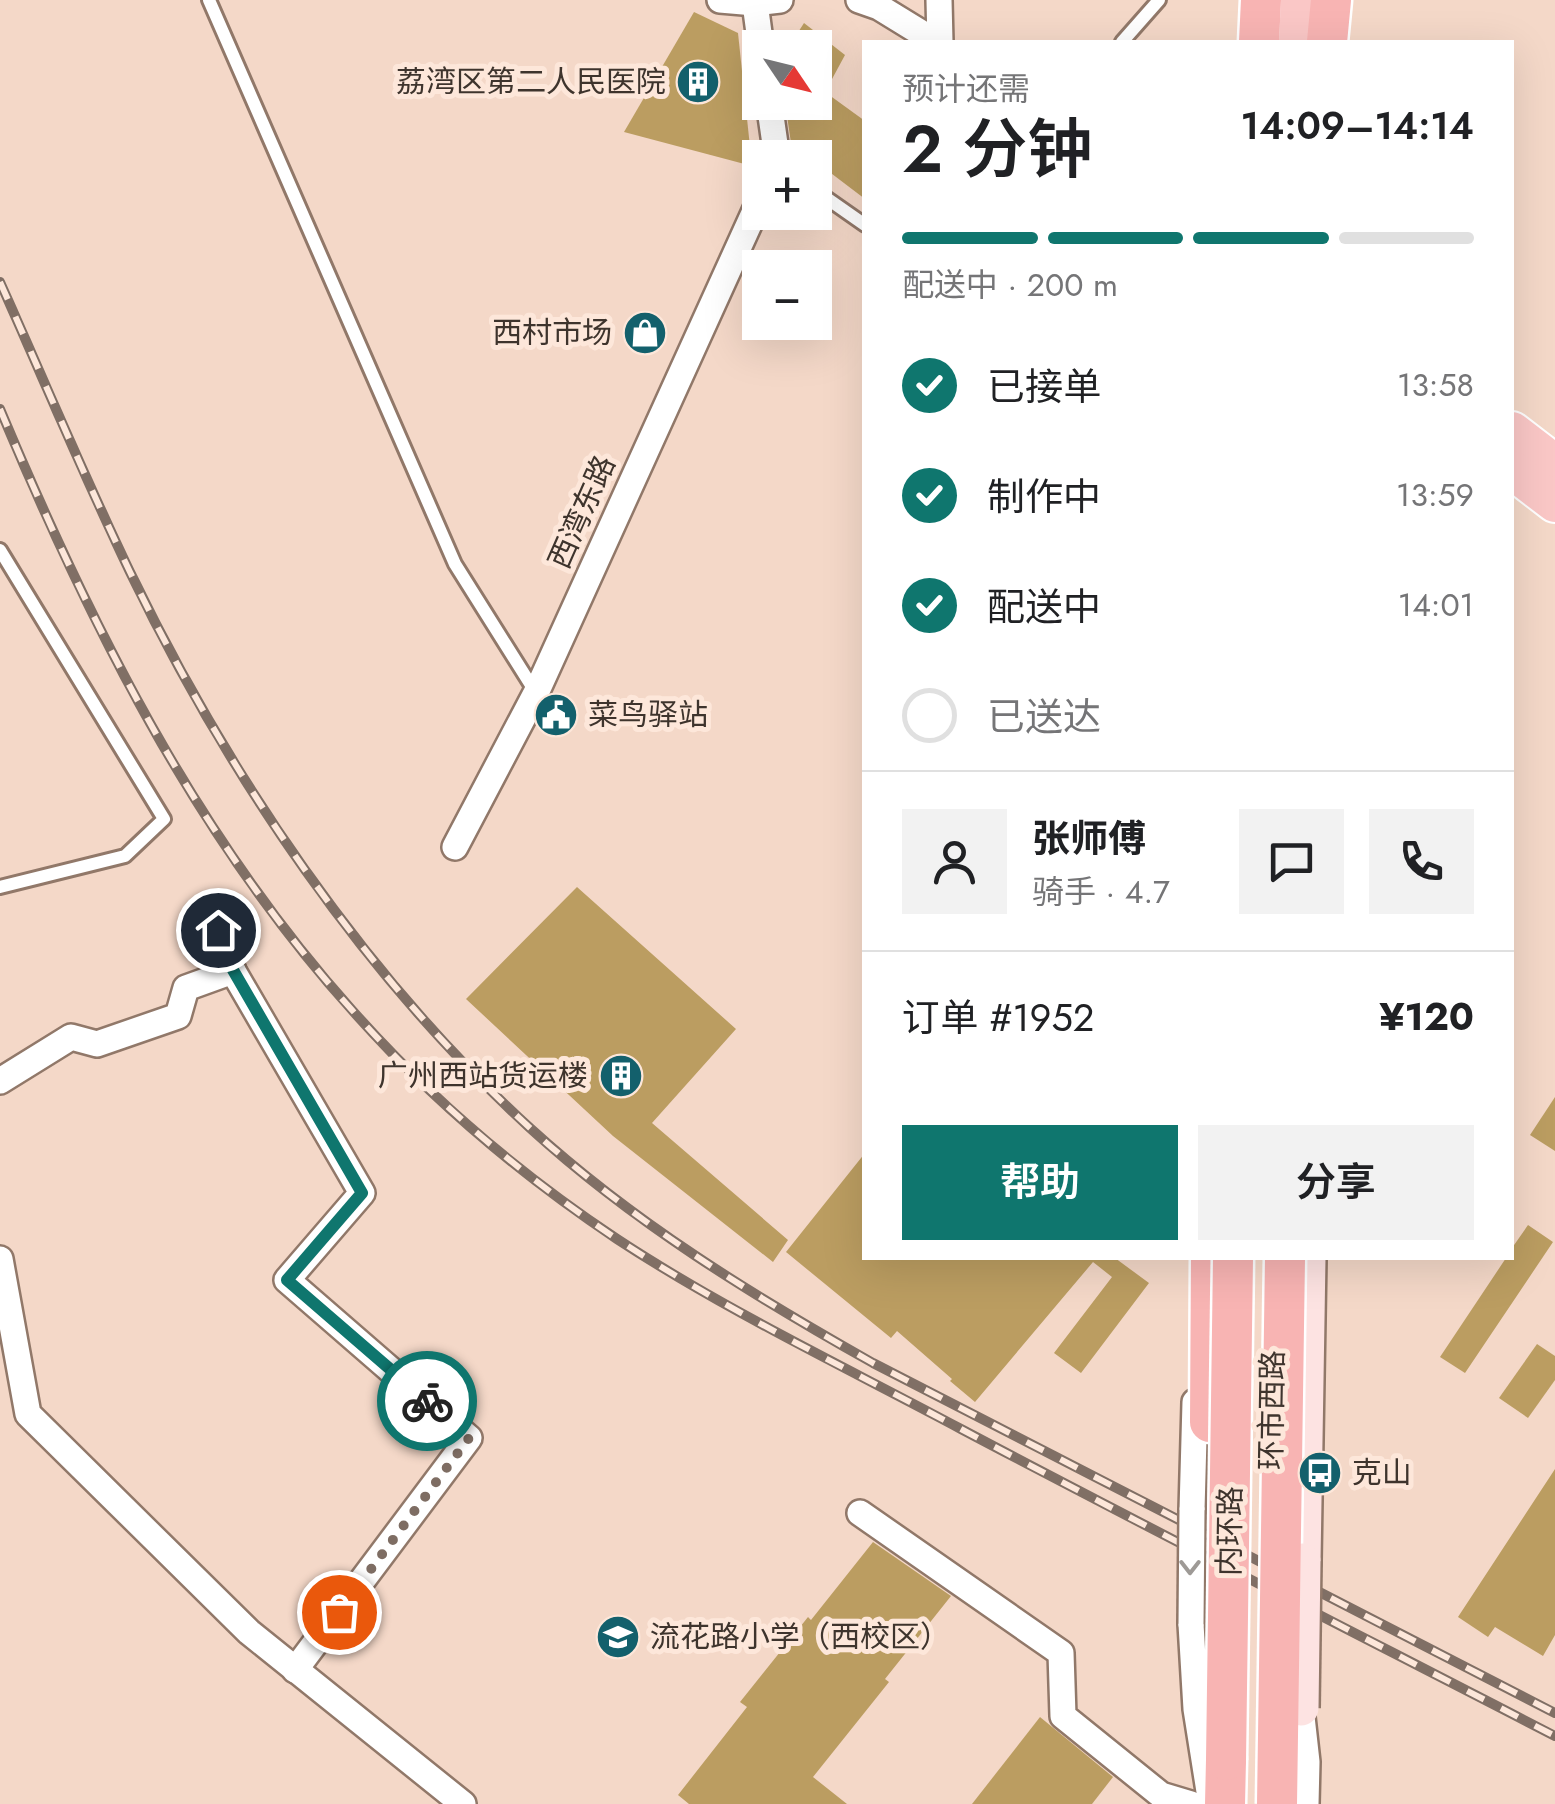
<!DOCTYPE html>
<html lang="zh">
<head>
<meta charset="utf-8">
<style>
  :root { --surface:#fff; --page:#f2f2f2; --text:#202124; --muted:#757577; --line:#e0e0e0; --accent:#0f766e }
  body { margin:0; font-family:Jost,"Noto Sans SC",sans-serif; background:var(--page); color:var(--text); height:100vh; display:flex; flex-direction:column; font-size:38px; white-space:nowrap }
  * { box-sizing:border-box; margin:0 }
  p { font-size:32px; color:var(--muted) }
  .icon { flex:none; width:55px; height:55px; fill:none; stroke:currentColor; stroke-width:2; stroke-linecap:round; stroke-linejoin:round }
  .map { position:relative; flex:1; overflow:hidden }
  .side { position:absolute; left:862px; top:40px; width:652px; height:1220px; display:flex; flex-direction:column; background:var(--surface); border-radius:0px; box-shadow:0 10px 40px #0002 }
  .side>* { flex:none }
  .needle { width:65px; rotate:125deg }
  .tools { position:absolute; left:742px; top:30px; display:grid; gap:20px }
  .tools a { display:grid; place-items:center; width:90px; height:90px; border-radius:0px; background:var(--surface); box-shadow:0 10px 40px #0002; font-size:50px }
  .pin { position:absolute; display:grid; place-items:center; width:85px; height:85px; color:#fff; margin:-42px; border:5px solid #fff; border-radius:50%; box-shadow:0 2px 10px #0007 }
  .courier { position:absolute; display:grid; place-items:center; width:100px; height:100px; margin:-50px; border:8px solid #0f766e; border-radius:50%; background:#fff; color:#222; box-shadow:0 2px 12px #0007 }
  .head em { font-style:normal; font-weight:600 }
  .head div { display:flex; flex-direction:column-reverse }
  .head { display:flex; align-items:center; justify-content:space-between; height:170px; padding:0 40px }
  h1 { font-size:65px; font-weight:600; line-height:75px }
  .bar { display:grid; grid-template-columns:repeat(4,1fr); gap:15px 10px; align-content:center; height:120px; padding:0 40px }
  .bar i { height:12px; border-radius:8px; background:var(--line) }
  .bar .selected { background:var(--accent) }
  .bar p { grid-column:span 4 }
  .line { display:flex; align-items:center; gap:25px; padding:0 40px; border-top:2px solid var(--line) }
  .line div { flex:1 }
  .round { display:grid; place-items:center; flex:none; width:105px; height:105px; border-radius:0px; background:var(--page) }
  ol { padding:0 40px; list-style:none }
  li { display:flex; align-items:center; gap:30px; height:110px }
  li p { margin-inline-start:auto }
  li .icon { padding:10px; border-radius:50%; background:var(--accent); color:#fff; stroke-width:4 }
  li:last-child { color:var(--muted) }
  li i { width:55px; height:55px; border:5px solid var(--line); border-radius:50% }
  .button { display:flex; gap:20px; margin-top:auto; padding:20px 40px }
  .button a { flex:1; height:115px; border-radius:0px; background:var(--accent); color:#fff; font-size:40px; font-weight:600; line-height:115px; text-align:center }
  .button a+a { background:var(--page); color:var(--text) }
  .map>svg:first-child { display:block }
  .building { fill:#bb9d61 }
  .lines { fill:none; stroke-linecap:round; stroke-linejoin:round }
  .service-casing { stroke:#917869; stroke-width:18 }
  .minor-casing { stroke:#917869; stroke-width:30 }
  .secondary-casing { stroke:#917869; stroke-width:40 }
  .primary-casing { stroke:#fff; stroke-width:42 }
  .trunk-casing { stroke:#fff; stroke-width:45 }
  .service { stroke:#fff; stroke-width:12 }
  .minor { stroke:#fff; stroke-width:25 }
  .secondary { stroke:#fde3e2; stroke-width:35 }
  .primary { stroke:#fac7c6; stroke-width:38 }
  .trunk { stroke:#f8b4b3; stroke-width:40 }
  .rail-casing { stroke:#806f65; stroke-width:10 }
  .rail { stroke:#fde7da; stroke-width:6; stroke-dasharray:19; stroke-linecap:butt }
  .minor-bridge-casing { stroke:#917869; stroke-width:30; stroke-linecap:butt }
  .secondary-bridge-casing { stroke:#917869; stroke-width:40; stroke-linecap:butt }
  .trunk-bridge-casing { stroke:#fff; stroke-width:45; stroke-linecap:butt }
  .minor-bridge { stroke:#fff; stroke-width:25 }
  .secondary-bridge { stroke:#fde3e2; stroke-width:35 }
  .trunk-bridge { stroke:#f8b4b3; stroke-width:40 }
  .oneway { stroke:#9e9a96 }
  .done { stroke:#7e6d63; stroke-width:10; stroke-dasharray:0 18 }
  .route { stroke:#0f766e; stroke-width:12 }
  .labels { text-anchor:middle; stroke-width:10; stroke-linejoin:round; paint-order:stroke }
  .poi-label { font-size:30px; fill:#3e342d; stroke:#fde7da; text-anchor:end }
  .street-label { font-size:30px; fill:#3e342d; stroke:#fde7da }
</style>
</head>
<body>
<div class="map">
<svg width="1555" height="1804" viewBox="0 0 1555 1804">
  <rect width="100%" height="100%" fill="#f4d8c8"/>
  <g class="building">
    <polygon points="694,12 738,33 752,166 624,132"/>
    <polygon points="804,23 845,55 825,92 865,121 865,199 815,161 815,158 810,158 791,143 785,102 815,102 815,48 788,48"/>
    <polygon points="577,887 736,1029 652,1123 788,1240 773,1262 613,1136 466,999"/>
    <polygon points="1555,1097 1555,1151 1530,1135"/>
    <polygon points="865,1153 865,1258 1115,1258 1149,1283 1081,1373 1054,1353 1112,1277 1093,1262 975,1402 950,1381 952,1379 897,1331 891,1338 786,1252"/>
    <polygon points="1528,1225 1553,1242 1465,1373 1440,1357 1506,1258 1512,1258 1512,1248"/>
    <polygon points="1537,1344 1555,1356 1555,1380 1528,1418 1499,1398"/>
    <polygon points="1555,1469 1555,1635 1543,1656 1495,1627 1488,1637 1458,1617"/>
    <polygon points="873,1542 951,1596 885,1679 889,1682 813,1777 847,1804 689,1804 678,1795 747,1707 740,1702 808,1617 811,1620"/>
    <polygon points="1040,1717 1113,1777 1092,1804 972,1804"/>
  </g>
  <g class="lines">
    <g class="service-casing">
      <g id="service">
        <polyline points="209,0 455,564 536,693"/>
        <polyline points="1122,42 1159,0"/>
        <polyline points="815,190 865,225"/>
        <polyline points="0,550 164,819 125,856 0,887"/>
      </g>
    </g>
    <g class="minor-casing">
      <g id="minor">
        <polyline points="720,0 755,3 780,0"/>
        <polyline points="859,0 879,7 936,42"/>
        <polyline points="939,0 940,42"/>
        <polyline points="755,3 761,48"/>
        <polyline points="769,102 777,158"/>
        <polyline points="455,847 536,693 760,200"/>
        <polyline points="233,971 362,1193 287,1280 469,1438 295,1670"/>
        <polyline points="0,1081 71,1037 97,1044 178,1016 186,988 233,971 218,930"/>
        <polyline points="0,1259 28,1414 249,1632 463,1804"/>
        <polyline points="1192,1510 1195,1402"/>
        <polyline points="860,1513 1061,1653 1063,1716 1161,1795 1191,1804"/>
        <polyline points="1191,1624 1196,1709 1211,1804"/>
        <polyline points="1301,1708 1307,1762 1306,1804"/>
      </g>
    </g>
    <g class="secondary-casing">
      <polyline id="secondary" points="1303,1561 1308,1258"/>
    </g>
    <g class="primary-casing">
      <g id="primary">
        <polyline points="1298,42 1300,0"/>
        <polyline points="1512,431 1555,464"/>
        <polyline points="1512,470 1555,503"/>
      </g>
    </g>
    <g class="trunk-casing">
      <g id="trunk">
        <polyline points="1259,42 1261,0"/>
        <polyline points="1327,42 1331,0"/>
        <polyline points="1210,1422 1211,1258"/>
        <polyline points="1225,1804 1226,1760"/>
      </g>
    </g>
    <use href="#service" class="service"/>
    <use href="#minor" class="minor"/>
    <use href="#secondary" class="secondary"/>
    <use href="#primary" class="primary"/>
    <use href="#trunk" class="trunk"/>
    <g class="rail-casing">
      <g id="rail">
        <path d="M0,282c43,96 84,194 130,290 98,203 234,404 400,556 103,94 222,167 343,235l682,350"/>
        <path d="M0,409c90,215 195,426 352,601 77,87 169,165 265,229 108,71 230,129 344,190 197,104 396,205 594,307"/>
      </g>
    </g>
    <use href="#rail" class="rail"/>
    <g class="minor-bridge-casing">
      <polyline id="minor-bridge" points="1191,1624 1192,1510"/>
    </g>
    <g class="secondary-bridge-casing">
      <polyline id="secondary-bridge" points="1301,1708 1303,1561"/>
    </g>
    <g class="trunk-bridge-casing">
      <g id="trunk-bridge">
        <polyline points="1226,1760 1233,1258"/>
        <polyline points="1277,1804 1285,1258"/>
      </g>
    </g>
    <use href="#minor-bridge" class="minor-bridge"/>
    <use href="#secondary-bridge" class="secondary-bridge"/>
    <use href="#trunk-bridge" class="trunk-bridge"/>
  </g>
  <defs><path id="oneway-chevron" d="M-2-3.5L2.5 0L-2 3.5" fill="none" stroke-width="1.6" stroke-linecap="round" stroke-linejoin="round" transform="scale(2.5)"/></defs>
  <use class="oneway" href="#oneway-chevron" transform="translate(1190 1567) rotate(90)"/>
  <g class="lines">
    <polyline class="done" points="339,1612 469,1438 427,1401"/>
    <polyline class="route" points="218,930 233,970 362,1193 287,1280 427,1401"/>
  </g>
  <defs>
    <g id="building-disc" transform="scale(2.25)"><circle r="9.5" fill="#13606c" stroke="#fde7da"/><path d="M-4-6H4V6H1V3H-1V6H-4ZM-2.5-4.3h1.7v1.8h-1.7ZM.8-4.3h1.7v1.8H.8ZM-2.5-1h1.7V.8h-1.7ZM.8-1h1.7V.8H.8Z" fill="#fff"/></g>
    <g id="shop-disc" transform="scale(2.25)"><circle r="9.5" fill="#13606c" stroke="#fde7da"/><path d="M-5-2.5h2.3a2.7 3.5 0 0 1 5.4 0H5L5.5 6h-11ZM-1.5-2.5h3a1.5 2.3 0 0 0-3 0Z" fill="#fff"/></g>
    <g id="civic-disc" transform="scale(2.25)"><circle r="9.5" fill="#13606c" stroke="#fde7da"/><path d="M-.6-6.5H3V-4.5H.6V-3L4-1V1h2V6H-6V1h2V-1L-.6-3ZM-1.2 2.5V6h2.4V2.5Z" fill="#fff"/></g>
    <g id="bus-disc" transform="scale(2.25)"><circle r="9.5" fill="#13606c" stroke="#fde7da"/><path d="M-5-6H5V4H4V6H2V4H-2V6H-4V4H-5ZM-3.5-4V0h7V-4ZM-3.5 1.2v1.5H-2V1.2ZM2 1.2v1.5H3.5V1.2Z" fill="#fff"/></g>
    <g id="school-disc" transform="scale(2.25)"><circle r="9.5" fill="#13606c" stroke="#fde7da"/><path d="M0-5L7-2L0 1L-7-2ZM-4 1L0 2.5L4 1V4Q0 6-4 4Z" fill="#fff"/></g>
  </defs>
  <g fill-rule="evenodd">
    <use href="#building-disc" x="698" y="82"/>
    <use href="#shop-disc" x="645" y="333"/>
    <use href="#civic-disc" x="556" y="715"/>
    <use href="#building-disc" x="621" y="1076"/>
    <use href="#bus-disc" x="1320" y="1473"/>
    <use href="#school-disc" x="618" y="1637"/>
  </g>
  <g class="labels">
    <g class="poi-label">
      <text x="666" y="92">荔湾区第二人民医院</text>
      <text x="612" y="343">西村市场</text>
      <text x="588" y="725" text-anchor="start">菜鸟驿站</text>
      <text x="588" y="1086">广州西站货运楼</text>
      <text x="1352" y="1483" text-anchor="start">克山</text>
      <text x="650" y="1647" text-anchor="start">流花路小学（西校区）</text>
    </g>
    <g class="street-label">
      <text transform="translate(582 512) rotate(-66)" y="10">西湾东路</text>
      <text transform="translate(1272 1410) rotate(-89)" y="10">环市西路</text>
      <text transform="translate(1230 1531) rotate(-89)" y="10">内环路</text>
    </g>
  </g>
</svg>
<div class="tools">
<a><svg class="needle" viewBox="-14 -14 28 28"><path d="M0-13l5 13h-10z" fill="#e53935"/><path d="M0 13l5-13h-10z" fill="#757577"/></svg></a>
<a>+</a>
<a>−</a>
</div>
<div class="pin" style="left:339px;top:1612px;background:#ea580c"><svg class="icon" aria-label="bag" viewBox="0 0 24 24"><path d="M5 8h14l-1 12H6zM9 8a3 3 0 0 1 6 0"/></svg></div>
<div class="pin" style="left:218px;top:930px;background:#1f2937"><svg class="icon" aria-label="home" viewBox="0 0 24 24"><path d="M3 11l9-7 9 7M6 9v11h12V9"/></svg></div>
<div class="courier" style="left:427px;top:1401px"><svg class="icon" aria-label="bike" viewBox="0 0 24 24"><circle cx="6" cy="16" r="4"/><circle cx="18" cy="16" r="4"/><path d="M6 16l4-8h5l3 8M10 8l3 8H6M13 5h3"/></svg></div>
<section class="side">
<div class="head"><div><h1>2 分钟</h1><p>预计还需</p></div><em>14:09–14:14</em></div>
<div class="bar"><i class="selected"></i><i class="selected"></i><i class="selected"></i><i></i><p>配送中 · 200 m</p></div>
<ol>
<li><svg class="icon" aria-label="check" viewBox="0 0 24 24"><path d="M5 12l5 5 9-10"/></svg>已接单<p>13:58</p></li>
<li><svg class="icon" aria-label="check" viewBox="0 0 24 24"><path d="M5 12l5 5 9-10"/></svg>制作中<p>13:59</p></li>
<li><svg class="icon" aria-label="check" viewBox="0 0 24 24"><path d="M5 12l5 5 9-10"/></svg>配送中<p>14:01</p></li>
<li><i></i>已送达</li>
</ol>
<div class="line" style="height:180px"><a class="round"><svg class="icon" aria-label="person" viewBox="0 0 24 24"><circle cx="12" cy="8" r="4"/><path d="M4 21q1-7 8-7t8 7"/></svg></a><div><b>张师傅</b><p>骑手 · 4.7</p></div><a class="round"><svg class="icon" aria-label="chat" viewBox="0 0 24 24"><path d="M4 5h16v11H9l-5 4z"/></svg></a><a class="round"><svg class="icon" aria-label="phone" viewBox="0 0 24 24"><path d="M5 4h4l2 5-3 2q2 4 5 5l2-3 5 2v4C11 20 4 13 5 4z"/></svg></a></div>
<div class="line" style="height:130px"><div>订单 #1952</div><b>¥120</b></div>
<div class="button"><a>帮助</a><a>分享</a></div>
</section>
</div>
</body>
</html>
